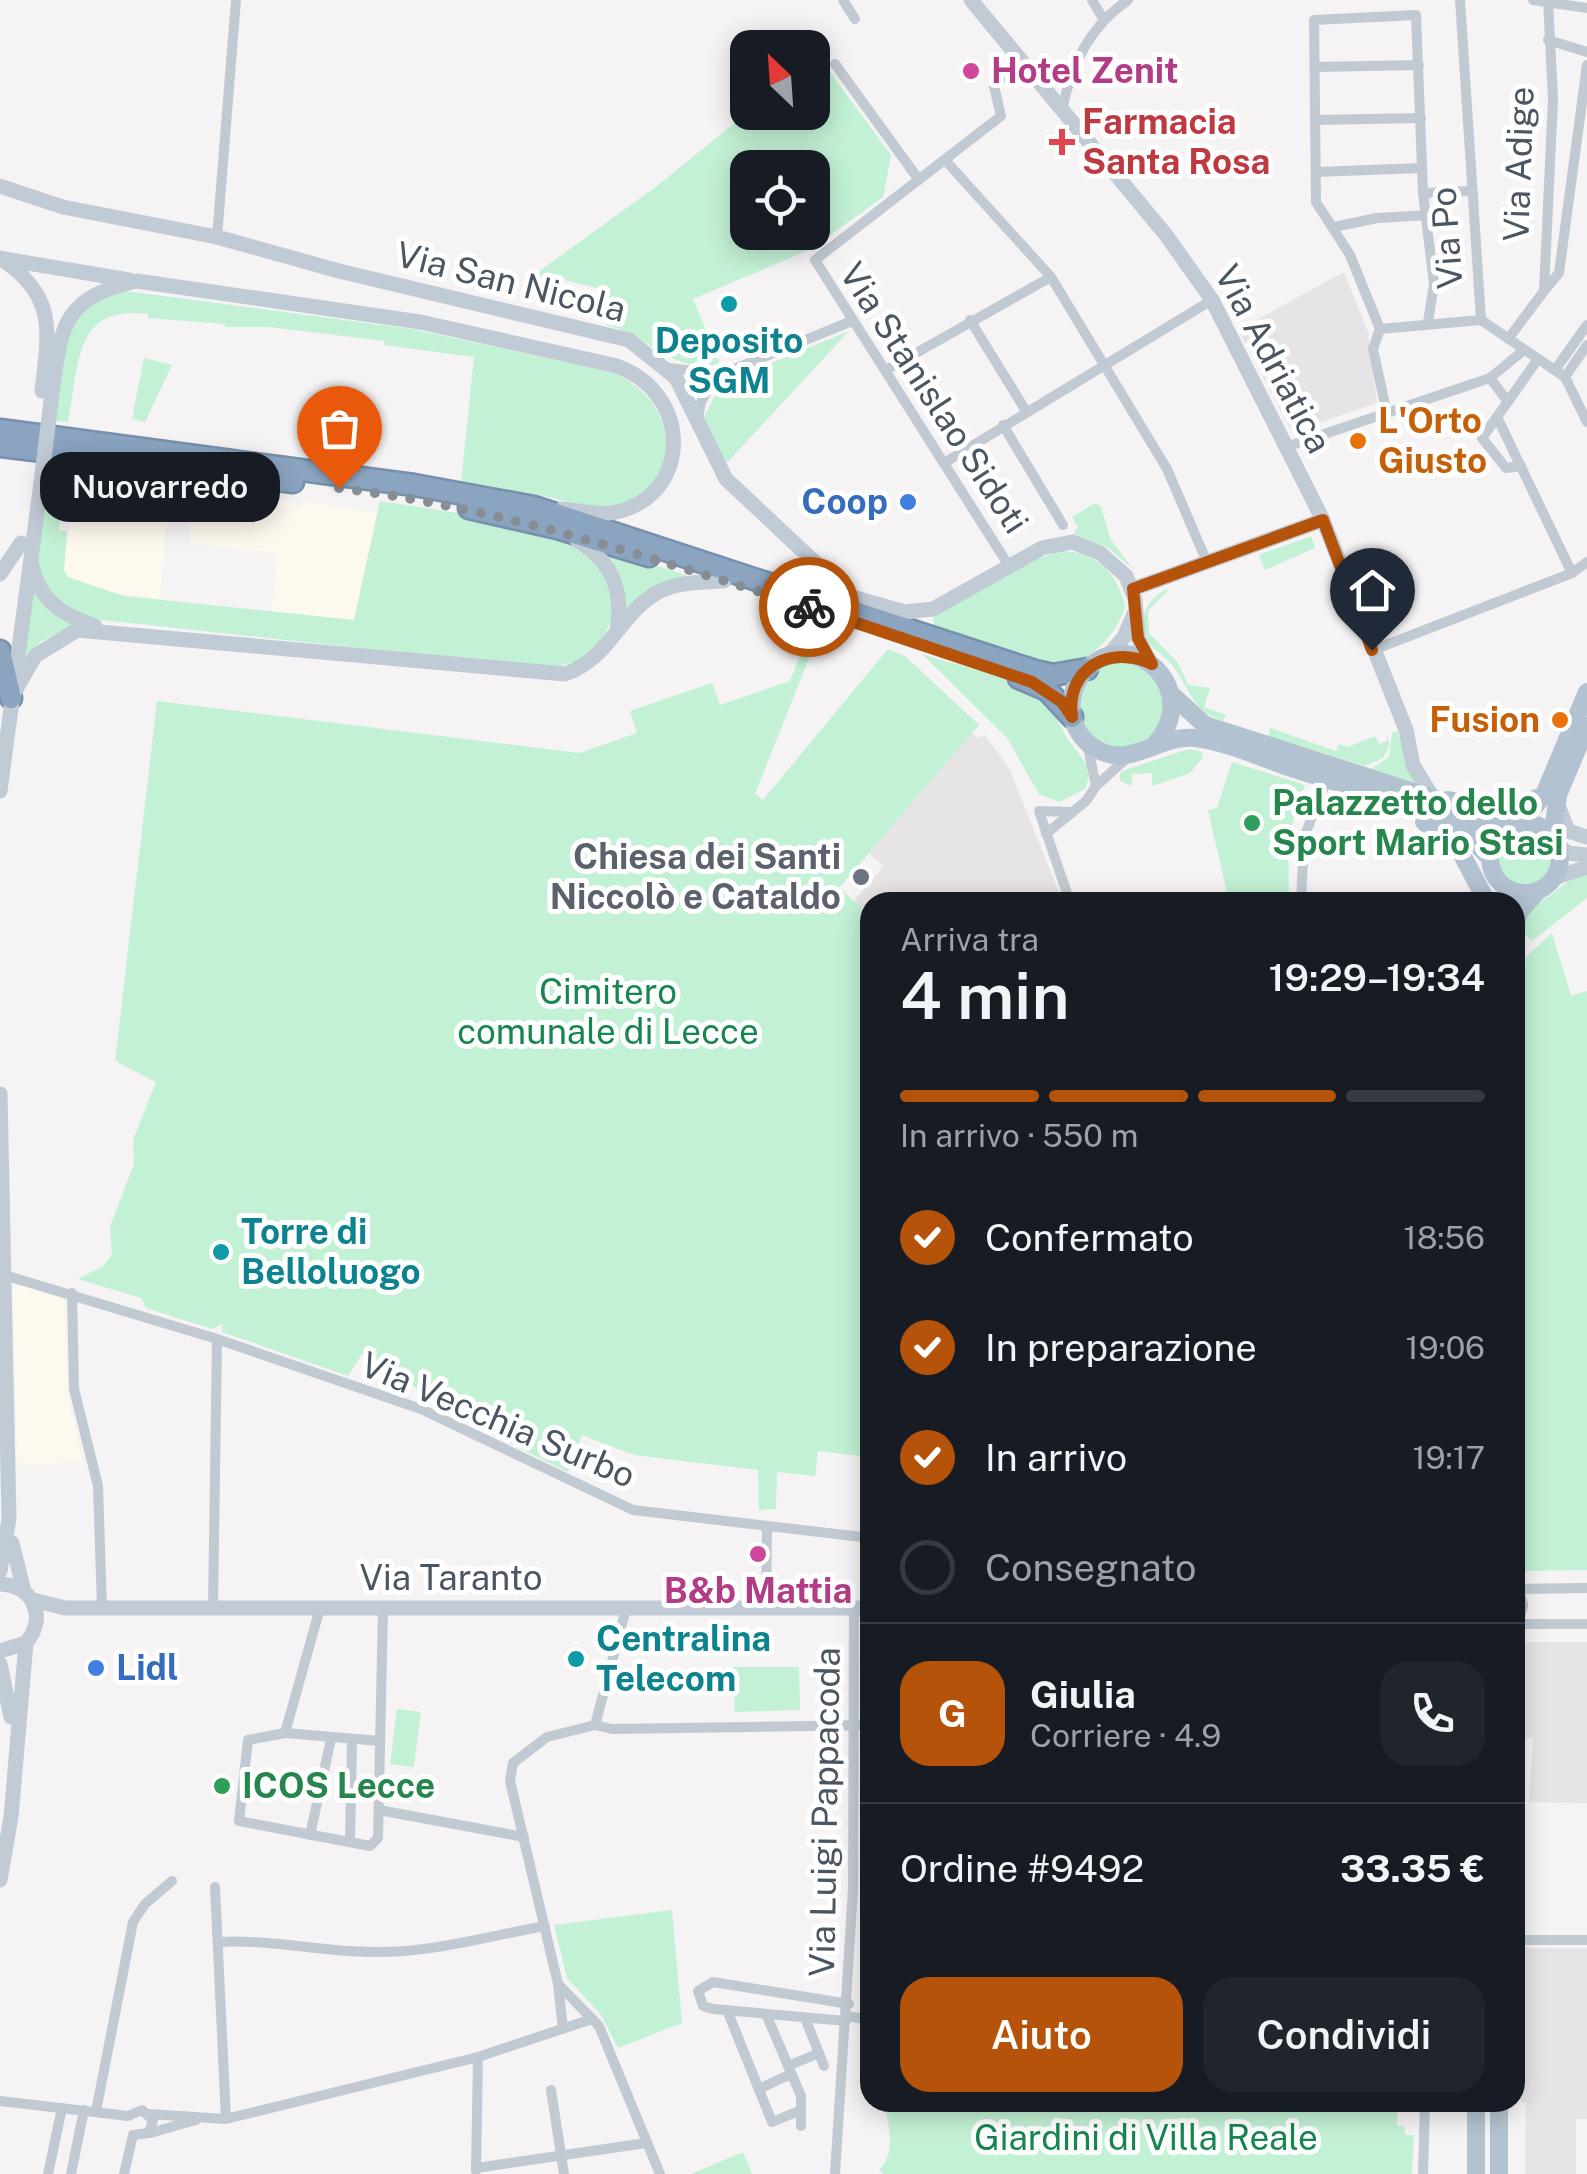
<!DOCTYPE html>
<html lang="it">
<head>
<meta charset="utf-8">
<style>
  :root { --surface:#171b24; --page:#20242c; --text:#f1f3f6; --muted:#9ea1a6; --line:#363941; --accent:#b45309 }
  body { margin:0; font-family:"Public Sans",sans-serif; background:var(--page); color:var(--text); height:100vh; display:flex; flex-direction:column; font-size:38px; white-space:nowrap }
  * { box-sizing:border-box; margin:0 }
  p { font-size:32px; color:var(--muted) }
  .icon { flex:none; width:55px; height:55px; fill:none; stroke:currentColor; stroke-width:2; stroke-linecap:round; stroke-linejoin:round }
  .map { position:relative; flex:1; overflow:hidden }
  .sheet { position:absolute; left:860px; top:892px; width:665px; height:1220px; display:flex; flex-direction:column; background:var(--surface); border-radius:30px; box-shadow:0 5px 25px #0003 }
  .sheet>* { flex:none }
  .needle { width:65px; rotate:335deg }
  .controls { position:absolute; left:730px; top:30px; display:grid; gap:20px }
  .controls a { display:grid; place-items:center; width:100px; height:100px; border-radius:20px; background:var(--surface); box-shadow:0 5px 25px #0003; font-size:50px }
  .pin { position:absolute; display:grid; place-items:center; width:85px; height:85px; color:#fff; margin:-102px -42px; border-radius:50% 50% 50% 0; rotate:-45deg; box-shadow:0 0 10px #0007 }
  .pin .icon { rotate:45deg }
  .courier { position:absolute; display:grid; place-items:center; width:100px; height:100px; margin:-50px; border:8px solid #b45309; border-radius:50%; background:#fff; color:#222; box-shadow:0 2px 12px #0007 }
  .bubble { position:absolute; height:70px; border-radius:30px; background:var(--surface); box-shadow:0 5px 25px #0003; font-size:32px; font-weight:600; line-height:70px; text-align:center }
  .head em { font-style:normal; font-weight:600 }
  .head div { display:flex; flex-direction:column-reverse }
  .head { display:flex; align-items:center; justify-content:space-between; height:170px; padding:0 40px }
  h1 { font-size:65px; font-weight:600; line-height:75px }
  .bar { display:grid; grid-template-columns:repeat(4,1fr); gap:15px 10px; align-content:center; height:120px; padding:0 40px }
  .bar i { height:12px; border-radius:8px; background:var(--line) }
  .bar .current { background:var(--accent) }
  .bar p { grid-column:span 4 }
  .line { display:flex; align-items:center; gap:25px; padding:0 40px; border-top:2px solid var(--line) }
  .line div { flex:1 }
  .round { display:grid; place-items:center; flex:none; width:105px; height:105px; border-radius:30px; background:var(--page) }
  ol { padding:0 40px; list-style:none }
  li { display:flex; align-items:center; gap:30px; height:110px }
  li p { margin-inline-start:auto }
  li .icon { padding:10px; border-radius:50%; background:var(--accent); color:#fff; stroke-width:4 }
  li:last-child { color:var(--muted) }
  li i { width:55px; height:55px; border:5px solid var(--line); border-radius:50% }
  .action { display:flex; gap:20px; margin-top:auto; padding:20px 40px }
  .action a { flex:1; height:115px; border-radius:30px; background:var(--accent); color:#fff; font-size:40px; font-weight:600; line-height:115px; text-align:center }
  .action a+a { background:var(--page); color:var(--text) }
  .map>svg:first-child { display:block }
  .commercial { fill:#fdf9ef }
  .education { fill:#e6e4e5 }
  .green { fill:#c3f1d5; fill-rule:evenodd }
  .lines { fill:none; stroke-linecap:round; stroke-linejoin:round }
  .highway-casing { stroke:#7690ad; stroke-width:25 }
  .street { stroke:#c1cad2; stroke-width:10 }
  .secondary { stroke:#c1cbd6; stroke-width:15 }
  .primary { stroke:#b3c2d1; stroke-width:18 }
  .highway { stroke:#8ba5c1; stroke-width:20 }
  .secondary-bridge { stroke:#c1cbd6; stroke-width:15 }
  .done { stroke:#868d94; stroke-width:10; stroke-dasharray:0 18 }
  .route { stroke:#b45309; stroke-width:12 }
  .hotel-dot { fill:#d1479c; stroke:#fff; stroke-width:4 }
  .health-dot { fill:#e0444e; stroke:#fff; stroke-width:4 }
  .culture-dot { fill:#0f9aa8; stroke:#fff; stroke-width:4 }
  .food-dot { fill:#e8710a; stroke:#fff; stroke-width:4 }
  .shop-dot { fill:#3f7fe0; stroke:#fff; stroke-width:4 }
  .leisure-dot { fill:#2e9e5b; stroke:#fff; stroke-width:4 }
  .worship-dot { fill:#6b7280; stroke:#fff; stroke-width:4 }
  .labels { text-anchor:middle; stroke-width:10; stroke-linejoin:round; paint-order:stroke }
  .hotel-label { font-size:35px; font-weight:bold; fill:#b23c85; stroke:#fff; text-anchor:start }
  .health-label { font-size:35px; font-weight:bold; fill:#be3a42; stroke:#fff; text-anchor:start }
  .street-label { font-size:35px; fill:#4a5661; stroke:#fff }
  .culture-label { font-size:35px; font-weight:bold; fill:#0d838f; stroke:#fff; text-anchor:start }
  .food-label { font-size:35px; font-weight:bold; fill:#c56008; stroke:#fff; text-anchor:start }
  .shop-label { font-size:35px; font-weight:bold; fill:#366cbe; stroke:#fff; text-anchor:end }
  .leisure-label { font-size:35px; font-weight:bold; fill:#27864d; stroke:#fff; text-anchor:start }
  .worship-label { font-size:35px; font-weight:bold; fill:#5b616d; stroke:#fff; text-anchor:end }
  .park-label { font-size:35px; fill:#17864f; stroke:#fff }
</style>
</head>
<body>
<div class="map">
<svg width="1587" height="2174" viewBox="0 0 1587 2174">
  <rect width="100%" height="100%" fill="#f5f3f3"/>
  <g class="commercial">
    <polygon points="120,471 170,477 160,599 103,590 68,577 64,571 74,478 118,482"/>
    <polygon points="195,490 294,500 294,505 300,507 302,501 377,513 354,620 272,611 277,553 189,544"/>
    <polygon points="22,1285 64,1297 67,1391 83,1462 17,1465 13,1290"/>
  </g>
  <g class="education">
    <polygon points="1344,272 1368,332 1377,403 1292,432 1238,330"/>
    <polygon points="972,733 978,738 985,735 1009,768 1063,902 870,902 870,915 854,901 883,866 869,853"/>
    <polygon points="1530,1642 1587,1642 1587,1803 1529,1802 1533,1738 1518,1738 1517,1653 1521,1646"/>
    <polygon points="1518,1948 1587,1948 1587,2119 1576,2119 1576,2174 1525,2174 1526,2103 1521,2102 1517,2086"/>
  </g>
  <g class="green">
    <path d="M819,57l72,98 -8,42 -72,52 -118,50 27,65c-47,11 -71,-29 -114,-39l5,-25 -11,-3 1,-8 -53,-13 -15,9 -2,-6 14,-12 112,-81 91,-74h64l1,-50zM748,168h64v64h-64z"/>
    <path d="M125,291l287,38 195,42c72,23 84,117 5,136 -24,6 -52,-10 -75,-12 -26,-3 -51,-6 -76,-11l13,-127 -90,-12v-4l-115,-14h-44v-3l-77,-6v-4c-76,-9 -68,51 -80,108l-16,-1 10,-82 22,-33z"/>
    <polygon points="849,331 723,467 703,419 721,384"/>
    <polygon points="144,358 172,365 145,422 132,419"/>
    <polygon points="47,460 55,464 64,487 59,530 67,531 64,571 68,577 124,596 354,620 380,501 484,517 579,546 609,578 613,616 603,638 581,660 550,669 93,619 50,596 35,556"/>
    <polygon points="1095,503 1101,507 1111,540 1133,569 1107,547 1073,535 1078,527 1072,517"/>
    <polygon points="1311,536 1315,548 1265,570 1259,555"/>
    <polygon points="604,549 686,575 685,578 624,615 617,571"/>
    <path d="M1061,551c35,1 56,21 64,55 -6,28 -41,63 -73,60 -33,-4 -88,-26 -119,-39l1,-11 100,-56z"/>
    <polygon points="31,588 76,625 40,642 25,659"/>
    <path d="M1170,588l-22,23 1,22 29,30 10,22 22,3 -6,19 22,8 -3,6c-32,-11 -32,-31 -50,-55 -7,-9 -17,-14 -23,-22 -16,-22 -3,-48 20,-56z"/>
    <polygon points="804,645 813,648 755,794 763,800 888,649 905,656 979,725 839,888 870,915 870,1457 818,1451 815,1476 777,1472 776,1509 759,1510 758,1470 634,1455 582,1435 568,1472 453,1416 451,1410 362,1354 348,1376 222,1332 222,1323 212,1329 146,1308 141,1298 78,1279 103,1266 112,1254 110,1226 134,1164 133,1140 156,1082 115,1061 157,701 579,753 637,733 630,711 712,683 720,705 790,681"/>
    <path d="M922,654c27,9 100,26 118,42 16,13 18,30 30,46 12,17 24,25 15,47l-26,13 -20,-8 -32,-56z"/>
    <circle cx="1122" cy="705" r="43"/>
    <polygon points="1270,728 1336,751 1339,744 1348,747 1375,736 1379,744 1387,741 1388,734 1389,746 1383,758 1365,766 1268,736"/>
    <polygon points="1397,731 1414,782 1371,769 1389,757 1392,733"/>
    <polygon points="1189,749 1202,752 1203,757 1190,773 1152,786 1152,773 1132,774 1132,786 1120,781 1120,773 1125,770"/>
    <polygon points="1232,762 1305,785 1288,836 1289,902 1229,902 1208,810 1217,808"/>
    <circle cx="1525" cy="860" r="26"/>
    <path d="M1587,873v25l-55,43 -13,-11 9,-22c25,-9 35,-29 59,-35z"/>
    <polygon points="1552,933 1571,996 1587,991 1587,1570 1522,1571 1520,1001 1526,957"/>
    <polygon points="733,1667 799,1667 800,1710 735,1712"/>
    <polygon points="397,1709 421,1712 414,1767 390,1764"/>
    <polygon points="672,1910 682,2023 618,2048 601,2015 567,1978 554,1925"/>
    <path d="M885,2103h513l-1,23h8v9h9l-2,39h-528l-5,-4c18,-18 9,-44 6,-67z"/>
    <polygon points="743,2152 752,2174 691,2174"/>
  </g>
  <g class="lines">
    <g class="highway-casing">
      <g id="highway">
        <polyline points="0,430 414,485 534,507 1035,671 1053,675 1087,669"/>
        <polyline points="0,446 293,482"/>
        <polyline points="469,508 557,528 649,556"/>
        <polyline points="0,651 11,698"/>
        <polyline points="1019,678 1047,690 1072,717"/>
      </g>
    </g>
    <g class="street">
      <polyline points="843,0 855,19"/>
      <polyline points="1092,0 1104,20"/>
      <polyline points="1460,0 1481,320"/>
      <polyline points="1533,0 1587,8"/>
      <polyline points="1548,40 1587,52"/>
      <polyline points="835,64 919,180"/>
      <polyline points="1315,67 1419,65"/>
      <polyline points="1040,84 1076,61"/>
      <path d="M1062,111c8,-44 28,-85 66,-111"/>
      <polyline points="1315,120 1421,118"/>
      <polyline points="945,160 1051,277 1167,469 1207,562"/>
      <polyline points="1316,172 1422,168"/>
      <polyline points="1423,193 1471,191"/>
      <polyline points="1334,227 1377,218 1429,215"/>
      <polyline points="217,237 236,0"/>
      <polyline points="1544,291 1559,273 1587,65"/>
      <polyline points="970,320 1026,411"/>
      <polyline points="1481,320 1565,377 1587,422"/>
      <polyline points="1380,329 1481,320"/>
      <polyline points="1508,339 1544,291 1553,99 1548,0"/>
      <polyline points="1538,359 1497,417 1572,573"/>
      <polyline points="669,368 721,374"/>
      <polyline points="886,370 1051,277"/>
      <polyline points="1555,370 1587,325"/>
      <polyline points="1565,377 1587,345"/>
      <polyline points="1490,378 1508,402"/>
      <polyline points="685,391 712,384 722,374 852,321"/>
      <polyline points="1386,409 1373,349 1380,329 1350,255 1316,202 1314,20 1416,15 1423,193 1434,284 1428,322"/>
      <polyline points="1497,417 1482,438 1506,468 1521,466"/>
      <polyline points="698,419 701,402 711,385"/>
      <polyline points="1003,425 1063,525"/>
      <polyline points="1289,446 1490,378 1524,350"/>
      <polyline points="944,463 1212,300"/>
      <polyline points="1009,566 815,260 1001,116 994,86 1020,60"/>
      <polyline points="1373,650 1572,573 1587,562"/>
      <polyline points="1087,743 1096,786"/>
      <polyline points="1046,834 1086,801 1096,786 1128,757"/>
      <polyline points="1070,902 1039,811 1071,812"/>
      <polyline points="1301,902 1304,837 1327,780"/>
      <polyline points="1,1274 217,1339 421,1409 633,1510 870,1538"/>
      <polyline points="72,1293 74,1389 98,1486 102,1608"/>
      <polyline points="1515,1589 1587,1588"/>
      <polyline points="213,1608 217,1339"/>
      <polyline points="320,1608 285,1733 248,1740 239,1821 370,1846 378,1838 383,1608"/>
      <polyline points="766,1608 767,1526"/>
      <polyline points="1515,1620 1524,1624 1587,1624"/>
      <polyline points="595,1725 612,1729 870,1725"/>
      <polyline points="285,1733 380,1741"/>
      <polyline points="379,1810 524,1837"/>
      <polyline points="310,1835 331,1739"/>
      <polyline points="350,1842 352,1740"/>
      <polyline points="215,1887 226,2119"/>
      <polyline points="1515,1940 1587,1940"/>
      <path d="M218,1942c54,-3 103,10 156,10 57,1 115,-16 171,-26"/>
      <polyline points="559,1985 599,2026 660,2174"/>
      <polyline points="727,2010 772,2122 801,2110 801,2096 766,2014"/>
      <polyline points="847,2016 870,2020"/>
      <polyline points="805,2018 824,2066"/>
      <polyline points="846,2021 713,2009 703,2006 698,1991 713,1982 849,2004"/>
      <polyline points="563,2029 558,1984 510,1781 513,1763 547,1737 595,1725 626,1609"/>
      <polyline points="788,2066 819,2053"/>
      <polyline points="759,2089 791,2074"/>
      <polyline points="551,2090 564,2174"/>
      <polyline points="0,2101 128,2116 142,2110 153,2120 149,2133 133,2135"/>
      <polyline points="96,2111 133,1922 145,1904 172,1881"/>
      <polyline points="149,2114 226,2119 478,2057 592,2019"/>
      <polyline points="801,2126 801,2110"/>
      <polyline points="150,2133 196,2120"/>
      <polyline points="476,2168 646,2143"/>
      <polyline points="476,2171 478,2057"/>
      <polyline points="48,2174 62,2108"/>
      <polyline points="71,2174 84,2110"/>
      <polyline points="124,2174 133,2135"/>
      <polyline points="835,2174 853,1889 854,1608"/>
      <polyline points="1423,2174 1425,2102"/>
    </g>
    <g class="secondary">
      <polyline points="971,0 1166,235 1212,300 1323,520 1406,730 1413,765 1433,798"/>
      <polyline points="0,186 63,207 217,237 339,271 629,340 676,378 726,479 852,597 905,612 933,609 1042,548 1072,542 1100,553 1126,576 1135,599 1138,638 1151,664"/>
      <path d="M0,258c57,38 49,72 42,133"/>
      <polyline points="4,259 129,280"/>
      <path d="M51,401c10,-70 7,-103 86,-120l283,41 193,43c75,23 82,121 11,145 -20,7 -42,1 -62,-1"/>
      <path d="M577,540c34,21 47,49 40,90"/>
      <path d="M31,562c8,38 29,52 64,64"/>
      <polyline points="0,574 21,543"/>
      <polyline points="1133,589 1323,520"/>
      <polyline points="1108,656 1124,637 1134,614"/>
      <path d="M11,698l24,-42 42,-26 488,44c45,-15 55,-62 95,-83 20,-9 42,-9 64,-10"/>
      <polyline points="0,791 41,483"/>
      <polyline points="1559,808 1568,831 1587,837"/>
      <polyline points="1556,843 1568,853 1587,855"/>
      <polyline points="1554,878 1587,867"/>
      <polyline points="0,1094 9,1519 0,1571"/>
      <polyline points="12,1543 24,1591"/>
      <path d="M0,1584c33,1 48,33 26,59l-26,8"/>
      <polyline points="33,1600 65,1608 870,1608"/>
      <polyline points="0,1664 11,1717"/>
      <polyline points="0,1880 11,1817 26,1643"/>
    </g>
    <g class="primary">
      <polyline points="1172,695 1205,725 1433,798 1478,822 1511,826"/>
      <path d="M1155,744c48,-52 -20,-120 -67,-76 -26,24 -21,68 12,83 33,16 61,-17 95,-13 34,4 70,22 103,32 49,17 105,28 151,53 16,9 29,22 41,35"/>
      <polyline points="1448,800 1503,812 1542,796"/>
      <polyline points="1424,822 1460,851 1487,902"/>
      <circle cx="1525" cy="858" r="35"/>
      <polyline points="1520,824 1544,795 1587,692"/>
      <polyline points="1552,837 1558,795 1587,726"/>
      <polyline points="1515,925 1520,911 1538,891"/>
      <polyline points="1515,1592 1519,1605 1515,1619"/>
      <polyline points="1499,2102 1499,2174"/>
      <polyline points="1476,2174 1476,2102"/>
    </g>
    <use href="#highway" class="highway"/>
    <polyline class="secondary-bridge" points="41,483 51,401"/>
  </g>
  <g class="lines">
    <path class="done" d="M339,488c167,21 310,70 470,119"/>
    <path class="route" d="M809,607l223,75 30,20 10,15c-7,-49 39,-73 80,-53l-14,-26 -5,-49 190,-69 49,130"/>
  </g>
  <g class="hotel-dot">
    <circle cx="971" cy="71" r="10"/>
    <circle cx="758" cy="1554" r="10"/>
  </g>
  <path class="health-dot" d="M1057 127h10v10h10v10h-10v10h-10v-10h-10v-10h10z"/>
  <g class="culture-dot">
    <circle cx="729" cy="304" r="10"/>
    <circle cx="221" cy="1252" r="10"/>
    <circle cx="576" cy="1659" r="10"/>
  </g>
  <g class="food-dot">
    <circle cx="1358" cy="441" r="10"/>
    <circle cx="1560" cy="720" r="10"/>
  </g>
  <g class="shop-dot">
    <circle cx="908" cy="502" r="10"/>
    <circle cx="96" cy="1668" r="10"/>
  </g>
  <g class="leisure-dot">
    <circle cx="1252" cy="823" r="10"/>
    <circle cx="222" cy="1786" r="10"/>
  </g>
  <circle class="worship-dot" cx="861" cy="877" r="10"/>
  <g class="labels">
    <g class="hotel-label">
      <text x="991" y="83">Hotel Zenit</text>
      <text x="758" y="1603" text-anchor="middle">B&amp;b Mattia</text>
    </g>
    <g class="health-label">
      <text x="1082" y="134">Farmacia<tspan x="1082" dy="40">Santa Rosa</tspan></text>
    </g>
    <g class="street-label">
      <text transform="translate(1519 164) rotate(-88)" y="12">Via Adige</text>
      <text transform="translate(1447 238) rotate(-94)" y="12">Via Po</text>
      <text transform="translate(511 282) rotate(14)" y="12">Via San Nicola</text>
      <text transform="translate(1273 359) rotate(62)" y="12">Via Adriatica</text>
      <text transform="translate(934 398) rotate(57)" y="12">Via Stanislao Sidoti</text>
      <text transform="translate(498 1420) rotate(23)" y="12">Via Vecchia Surbo</text>
      <text x="451" y="1590">Via Taranto</text>
      <text transform="translate(825 1812) rotate(-89)" y="12">Via Luigi Pappacoda</text>
    </g>
    <g class="culture-label">
      <text x="729" y="353" text-anchor="middle">Deposito<tspan x="729" dy="40">SGM</tspan></text>
      <text x="241" y="1244">Torre di<tspan x="241" dy="40">Belloluogo</tspan></text>
      <text x="596" y="1651">Centralina<tspan x="596" dy="40">Telecom</tspan></text>
    </g>
    <g class="food-label">
      <text x="1378" y="433">L'Orto<tspan x="1378" dy="40">Giusto</tspan></text>
      <text x="1540" y="732" text-anchor="end">Fusion</text>
    </g>
    <g class="shop-label">
      <text x="888" y="514">Coop</text>
      <text x="116" y="1680" text-anchor="start">Lidl</text>
    </g>
    <g class="leisure-label">
      <text x="1272" y="815">Palazzetto dello<tspan x="1272" dy="40">Sport Mario Stasi</tspan></text>
      <text x="242" y="1798">ICOS Lecce</text>
    </g>
    <g class="worship-label">
      <text x="841" y="869">Chiesa dei Santi<tspan x="841" dy="40">Niccolò e Cataldo</tspan></text>
    </g>
    <g class="park-label">
      <text x="608" y="1004">Cimitero<tspan x="608" dy="40">comunale di Lecce</tspan></text>
      <text x="1146" y="2150">Giardini di Villa Reale</text>
    </g>
  </g>
</svg>
<div class="controls">
<a><svg class="needle" viewBox="-14 -14 28 28"><path d="M0-13l5 13h-10z" fill="#e53935"/><path d="M0 13l5-13h-10z" fill="#9ea1a6"/></svg></a>
<a><svg class="icon" aria-label="locate" viewBox="0 0 24 24"><circle cx="12" cy="12" r="6"/><path d="M12 2v4M12 18v4M2 12h4M18 12h4"/></svg></a>
</div>
<div class="pin" style="left:339px;top:488px;background:#ea580c"><svg class="icon" aria-label="bag" viewBox="0 0 24 24"><path d="M5 8h14l-1 12H6zM9 8a3 3 0 0 1 6 0"/></svg></div>
<div class="pin" style="left:1372px;top:650px;background:#1f2937"><svg class="icon" aria-label="home" viewBox="0 0 24 24"><path d="M3 11l9-7 9 7M6 9v11h12V9"/></svg></div>
<div class="courier" style="left:809px;top:607px"><svg class="icon" aria-label="bike" viewBox="0 0 24 24"><circle cx="6" cy="16" r="4"/><circle cx="18" cy="16" r="4"/><path d="M6 16l4-8h5l3 8M10 8l3 8H6M13 5h3"/></svg></div>
<div class="bubble" style="left:40px;top:452px;width:240px">Nuovarredo</div>
<section class="sheet">
<div class="head"><div><h1>4 min</h1><p>Arriva tra</p></div><em>19:29–19:34</em></div>
<div class="bar"><i class="current"></i><i class="current"></i><i class="current"></i><i></i><p>In arrivo · 550 m</p></div>
<ol>
<li><svg class="icon" aria-label="check" viewBox="0 0 24 24"><path d="M5 12l5 5 9-10"/></svg>Confermato<p>18:56</p></li>
<li><svg class="icon" aria-label="check" viewBox="0 0 24 24"><path d="M5 12l5 5 9-10"/></svg>In preparazione<p>19:06</p></li>
<li><svg class="icon" aria-label="check" viewBox="0 0 24 24"><path d="M5 12l5 5 9-10"/></svg>In arrivo<p>19:17</p></li>
<li><i></i>Consegnato</li>
</ol>
<div class="line" style="height:180px"><b class="round" style="background:var(--accent);color:#fff">G</b><div><b>Giulia</b><p>Corriere · 4.9</p></div><a class="round"><svg class="icon" aria-label="phone" viewBox="0 0 24 24"><path d="M5 4h4l2 5-3 2q2 4 5 5l2-3 5 2v4C11 20 4 13 5 4z"/></svg></a></div>
<div class="line" style="height:130px"><div>Ordine #9492</div><b>33.35 €</b></div>
<div class="action"><a>Aiuto</a><a>Condividi</a></div>
</section>
</div>
</body>
</html>
